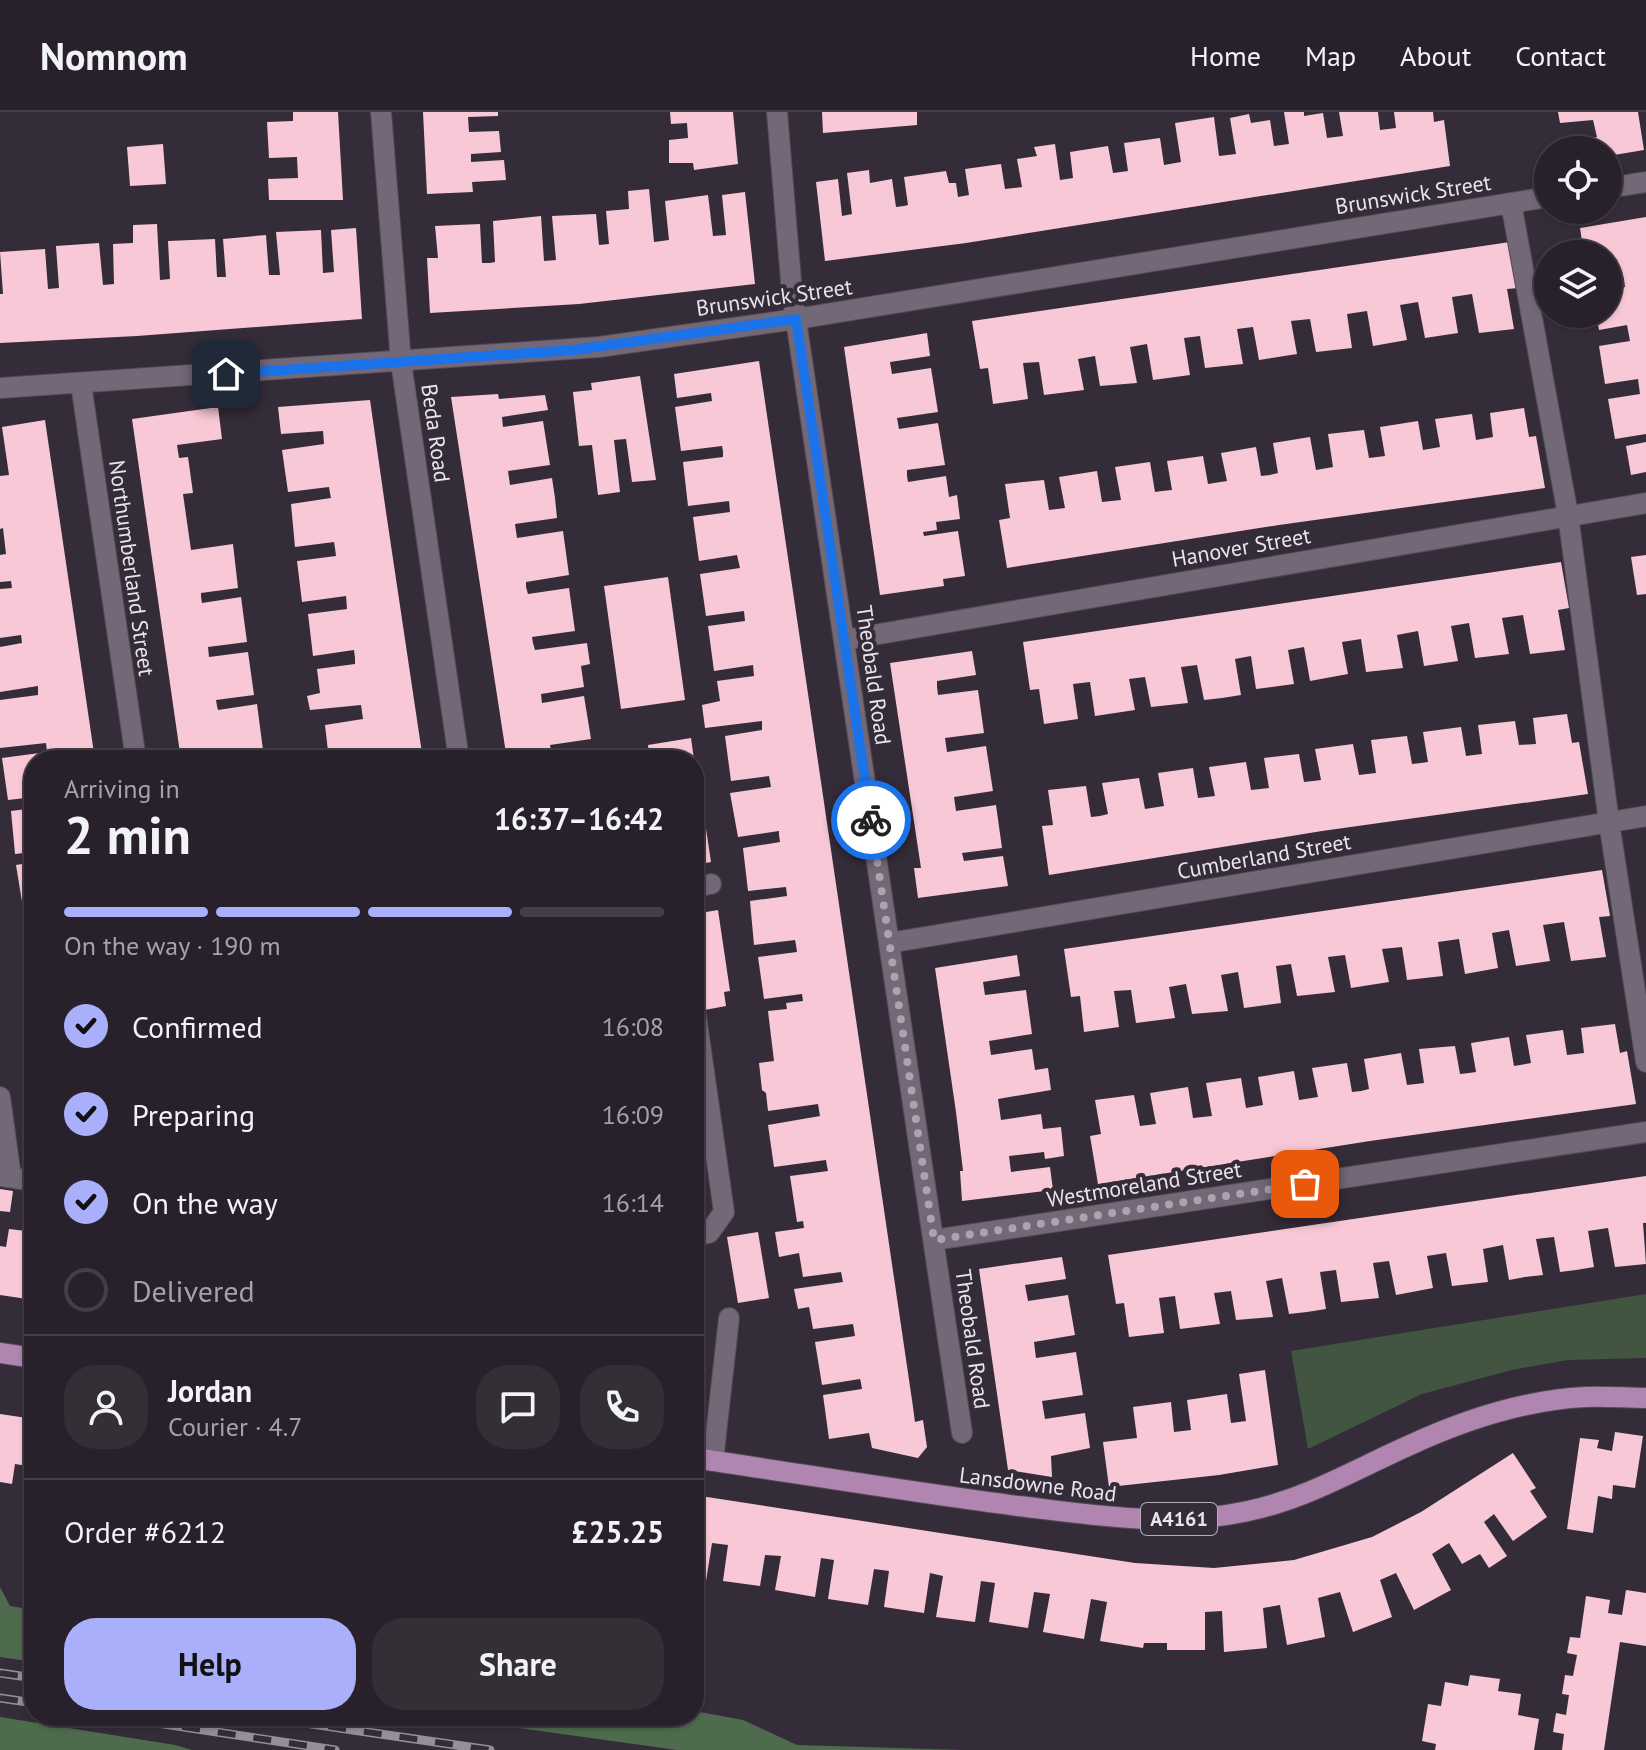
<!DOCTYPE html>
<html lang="en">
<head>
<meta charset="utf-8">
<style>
  :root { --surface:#28212b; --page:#342e37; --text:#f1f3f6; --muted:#a5a3a9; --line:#443e47; --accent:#aaaffb }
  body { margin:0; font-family:"PT Sans",sans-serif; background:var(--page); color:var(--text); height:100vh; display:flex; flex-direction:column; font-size:30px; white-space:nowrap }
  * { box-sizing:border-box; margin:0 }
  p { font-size:26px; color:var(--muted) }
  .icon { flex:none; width:44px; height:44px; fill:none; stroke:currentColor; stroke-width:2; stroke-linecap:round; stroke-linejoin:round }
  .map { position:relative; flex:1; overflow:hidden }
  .panel { position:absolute; left:24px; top:638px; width:680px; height:976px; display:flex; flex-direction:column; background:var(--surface); border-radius:32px; box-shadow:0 2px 6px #0004,0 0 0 2px var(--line) }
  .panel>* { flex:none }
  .controls { position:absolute; left:1534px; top:24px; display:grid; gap:16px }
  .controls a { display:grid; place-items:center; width:88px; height:88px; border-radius:50%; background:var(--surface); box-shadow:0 2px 6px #0004,0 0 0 2px var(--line); font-size:40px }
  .pin { position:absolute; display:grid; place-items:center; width:68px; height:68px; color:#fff; margin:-34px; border-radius:16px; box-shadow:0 4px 12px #0006 }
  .courier { position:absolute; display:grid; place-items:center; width:80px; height:80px; margin:-40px; border:6px solid #1a73e8; border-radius:50%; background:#fff; color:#222; box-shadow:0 2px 10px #0007 }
  .overview em { font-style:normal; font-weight:800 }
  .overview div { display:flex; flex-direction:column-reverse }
  .overview { display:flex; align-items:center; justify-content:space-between; height:136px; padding:0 40px }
  h1 { font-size:52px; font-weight:800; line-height:60px }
  .bar { display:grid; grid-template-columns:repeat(4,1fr); gap:12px 8px; align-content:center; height:96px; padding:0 40px }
  .bar i { height:10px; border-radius:6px; background:var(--line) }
  .bar .active { background:var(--accent) }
  .bar p { grid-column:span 4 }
  .line { display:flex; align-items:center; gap:20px; padding:0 40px; border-top:2px solid var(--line) }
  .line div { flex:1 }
  .round { display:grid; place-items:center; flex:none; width:84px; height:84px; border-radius:32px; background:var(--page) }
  ol { padding:0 40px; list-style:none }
  li { display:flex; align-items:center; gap:24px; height:88px }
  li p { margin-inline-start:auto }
  li .icon { padding:8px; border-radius:50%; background:var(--accent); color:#111; stroke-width:4 }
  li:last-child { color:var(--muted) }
  li i { width:44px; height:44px; border:4px solid var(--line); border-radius:50% }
  .cta { display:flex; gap:16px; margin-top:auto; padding:16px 40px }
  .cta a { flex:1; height:92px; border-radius:32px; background:var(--accent); color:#111; font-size:32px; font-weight:800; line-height:92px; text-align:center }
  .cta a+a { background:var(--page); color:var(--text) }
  header { display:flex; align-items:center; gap:48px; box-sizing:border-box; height:112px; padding:0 40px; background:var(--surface); border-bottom:2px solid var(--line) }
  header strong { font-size:38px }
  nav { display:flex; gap:44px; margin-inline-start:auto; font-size:28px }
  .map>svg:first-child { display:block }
  .green { fill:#415541 }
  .forest { fill:#4e6b4d }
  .building { fill:#f9c8d6 }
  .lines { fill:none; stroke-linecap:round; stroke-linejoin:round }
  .lane-casing { stroke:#524a55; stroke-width:22 }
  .street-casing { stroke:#524a55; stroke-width:22 }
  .primary-casing { stroke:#524a55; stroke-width:22 }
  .lane { stroke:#726877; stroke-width:20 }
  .street { stroke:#726877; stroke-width:20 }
  .primary { stroke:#b085af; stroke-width:20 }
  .rail-casing { stroke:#968f9a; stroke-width:9 }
  .rail { stroke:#352c39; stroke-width:6; stroke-dasharray:18; stroke-linecap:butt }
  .done { stroke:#aba4ae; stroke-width:8; stroke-dasharray:0 14.4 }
  .route { stroke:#1a73e8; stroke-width:10 }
  .labels { text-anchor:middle; stroke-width:8; stroke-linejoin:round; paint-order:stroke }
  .shield { fill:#352c39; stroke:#b4adb7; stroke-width:2 }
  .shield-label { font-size:20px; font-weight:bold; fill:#eae4ed }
  .street-label { font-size:22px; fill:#eae4ed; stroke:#352c39 }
</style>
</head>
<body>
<header>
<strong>Nomnom</strong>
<nav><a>Home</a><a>Map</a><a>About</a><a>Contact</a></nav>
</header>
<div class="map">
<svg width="1646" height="1638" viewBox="0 0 1646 1638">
  <rect width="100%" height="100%" fill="#352c39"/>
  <polygon class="green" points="1646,1182 1646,1246 1568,1248 1512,1258 1422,1282 1308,1337 1291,1239"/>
  <g class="forest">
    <polygon points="0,1475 10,1494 34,1498 34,1550 0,1545"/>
    <polygon points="694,1599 743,1608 797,1633 964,1638 677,1638 432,1604 694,1604"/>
    <polygon points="0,1605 175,1633 192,1638 0,1638"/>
  </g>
  <g class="building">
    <polygon points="293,0 338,0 343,88 269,88 268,67 298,66 297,45 269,46 267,10 293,9"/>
    <polygon points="423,0 498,0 498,4 468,5 469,20 499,19 501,40 471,42 471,50 504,48 506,68 472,70 473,80 427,82"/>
    <polygon points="670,0 733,0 738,52 694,58 693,51 669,51 669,28 688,26 687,11 671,12"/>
    <polygon points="822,0 917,0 917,13 823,21"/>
    <polygon points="1284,0 1304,0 1304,4 1323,1 1327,26 1343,24 1339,0 1378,0 1380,18 1396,16 1394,0 1433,0 1434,10 1444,8 1450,54 966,131 825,149 816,70 838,67 842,104 852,102 847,61 869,58 870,71 892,67 896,95 904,94 908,93 904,65 946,59 949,71 956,71 958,85 969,83 965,57 1001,52 1005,77 1022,75 1017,47 1037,44 1034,35 1055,32 1060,68 1073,66 1070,40 1108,34 1113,61 1128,59 1124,31 1160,26 1164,53 1181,50 1175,11 1214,5 1219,44 1236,42 1230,6 1249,2 1251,11 1270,8 1274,34 1289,32"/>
    <polygon points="1558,0 1638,0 1644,38 1608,44 1608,38 1564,38 1563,31 1597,25 1593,8 1560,11"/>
    <polygon points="163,32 166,72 130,74 127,35"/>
    <polygon points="649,77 654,130 669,128 665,89 708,83 713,124 726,123 722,83 745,80 755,172 579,192 430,201 427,146 438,146 435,114 480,112 482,151 490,151 495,150 493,109 541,104 544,149 556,148 552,104 596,102 599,133 609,132 606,99 629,97 628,79"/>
    <polygon points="1646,105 1646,322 1615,327 1608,287 1640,282 1638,267 1605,272 1599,234 1630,229 1627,213 1599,218 1596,202 1608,202 1608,178 1625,175 1624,167 1622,160 1608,162 1608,142 1584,142 1580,116"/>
    <polygon points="157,112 160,168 170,167 168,129 215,127 217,165 226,165 223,127 266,123 269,163 280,163 276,120 299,119 321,118 323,161 334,160 331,118 356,116 362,207 137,224 0,231 0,182 3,182 0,140 45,137 48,177 59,176 56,134 99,131 103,173 114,172 113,132 133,131 133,113"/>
    <polygon points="1510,130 1518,176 1507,177 1514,217 1479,221 1472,182 1452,185 1458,221 1425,226 1418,190 1400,193 1407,228 1373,234 1367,199 1347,202 1352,236 1316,240 1310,207 1291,209 1297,242 1259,248 1253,215 1237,217 1243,252 1205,256 1200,224 1184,226 1190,263 1153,268 1147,232 1130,235 1137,271 1100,274 1095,244 1078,247 1084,278 1044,283 1039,250 1023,251 1028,287 993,292 988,256 980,257 972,209"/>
    <polygon points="927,221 930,244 890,250 892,262 931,256 938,300 897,306 899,317 938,311 945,353 907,358 907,364 908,370 946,364 949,385 957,383 960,407 936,410 937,418 923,420 924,424 958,419 965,464 943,467 944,474 880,483 844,235"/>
    <polygon points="759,249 912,1288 915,1310 923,1308 927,1335 918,1346 872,1336 869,1321 829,1327 823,1283 862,1277 861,1271 860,1267 822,1273 815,1230 855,1224 853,1212 813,1217 809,1195 798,1197 794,1177 843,1170 841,1160 803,1165 799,1141 779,1145 775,1120 804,1116 803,1109 797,1110 790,1064 828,1059 827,1054 826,1048 774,1055 768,1013 820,1004 818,992 768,999 766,981 762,978 759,951 774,949 768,899 787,897 786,891 803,889 802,882 764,887 758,845 797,840 796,833 795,828 754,833 750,789 787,784 786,775 748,779 743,736 780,730 779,723 779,719 738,725 730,681 771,675 769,664 731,669 725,624 762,618 762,609 705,616 702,593 720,589 717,569 754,564 753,553 714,559 708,514 745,509 744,499 706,504 700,462 740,456 737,443 699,449 693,405 730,400 729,389 688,394 683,350 723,345 723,339 722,334 681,339 675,295 712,289 711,281 677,286 674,262"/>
    <polygon points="640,264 656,368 632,370 626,327 614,328 620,380 598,383 592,333 579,334 573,280 592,278 591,271"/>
    <polygon points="498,282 499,287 545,283 548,298 502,305 503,315 543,309 550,353 508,359 510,373 552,366 555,386 557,406 515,412 517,426 563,419 569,463 526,470 526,475 528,482 569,476 575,519 532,525 533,531 535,538 587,531 590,552 581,554 584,575 541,582 542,591 584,584 591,627 550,633 551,639 552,646 592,640 593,648 507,648 451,285"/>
    <polygon points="370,288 386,400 423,648 329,648 325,613 363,607 361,593 310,598 307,584 320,581 317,557 355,552 355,546 354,538 313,544 308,502 347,497 346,484 302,490 297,449 336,444 335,436 334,430 295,435 291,392 331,386 330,381 329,375 288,380 282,338 324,332 323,319 281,322 278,295"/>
    <polygon points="218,295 222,327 177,333 179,346 188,345 193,381 183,382 191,438 233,432 238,476 201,481 201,485 202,491 241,485 247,530 208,535 209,545 248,540 254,583 216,588 217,594 218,598 257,592 263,638 225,643 226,648 181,648 132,307"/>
    <polygon points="1524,296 1529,325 1536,324 1545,376 1279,413 1007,456 999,408 1010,406 1005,372 1044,368 1049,398 1065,396 1059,365 1097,359 1102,390 1121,388 1115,355 1150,350 1155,380 1162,379 1172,378 1167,349 1203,344 1208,372 1227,369 1221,341 1256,335 1261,364 1270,363 1278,361 1273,331 1310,325 1316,358 1333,355 1328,322 1364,318 1369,346 1385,344 1380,315 1418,309 1423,338 1440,335 1435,307 1472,302 1476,328 1493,325 1490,301"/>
    <polygon points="45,308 95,648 34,648 34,685 8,688 2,646 47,640 46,631 0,636 0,588 38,583 38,574 0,580 0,535 22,531 21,523 0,526 0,477 12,476 11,469 0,470 0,443 6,442 3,416 0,417 0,364 9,363 2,315"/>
    <polygon points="1646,330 1646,360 1631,363 1626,334"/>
    <polygon points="1646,443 1646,482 1637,483 1631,445"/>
    <polygon points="1561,450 1569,496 1558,498 1565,538 1530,542 1523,503 1502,506 1509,542 1475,546 1469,511 1451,514 1458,549 1424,554 1418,519 1397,523 1403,556 1366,560 1361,527 1342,530 1348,562 1310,569 1304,535 1288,538 1294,572 1256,577 1251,544 1235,547 1241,583 1222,586 1204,588 1197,553 1181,555 1188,591 1151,595 1145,565 1129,567 1135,598 1095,604 1090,570 1073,572 1078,607 1044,612 1039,577 1030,578 1023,530"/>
    <polygon points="668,465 685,588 621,597 604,474"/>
    <polygon points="972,539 976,563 937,569 937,575 938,583 978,578 984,621 945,626 947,640 986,634 993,679 954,685 956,699 996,693 1002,736 962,741 964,749 1003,744 1008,774 918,786 914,756 921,756 890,551"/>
    <polygon points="1567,602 1572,631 1579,630 1588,682 1322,719 1049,763 1042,714 1053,713 1048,678 1086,674 1091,705 1100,704 1108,702 1102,671 1139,666 1145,697 1164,694 1158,661 1193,656 1198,686 1215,684 1209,655 1246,650 1251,678 1269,676 1264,646 1299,642 1304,670 1313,669 1321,668 1315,637 1353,632 1359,663 1367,662 1376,661 1371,628 1407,624 1412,652 1421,651 1428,650 1423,620 1461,615 1466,644 1482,642 1478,613 1515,609 1519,633 1536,632 1533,606"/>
    <polygon points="691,626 694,648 650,648 648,633"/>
    <polygon points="34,696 34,740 15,742 11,699"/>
    <polygon points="705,710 711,750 694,753 694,712"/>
    <polygon points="34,750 34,794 23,796 16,753"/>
    <polygon points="1602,758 1610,804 1599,805 1606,845 1571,849 1564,810 1543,813 1550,849 1516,854 1509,818 1492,821 1498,856 1465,862 1459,827 1438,830 1443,864 1407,868 1402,835 1382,837 1389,870 1351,876 1345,843 1328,845 1335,880 1297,884 1291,852 1276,854 1281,891 1244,896 1238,860 1221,863 1228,899 1192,902 1186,872 1169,875 1175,906 1136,911 1131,878 1114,879 1119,915 1084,920 1080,884 1071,885 1064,837"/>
    <polygon points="718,798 730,879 724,880 726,894 694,900 694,802"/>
    <polygon points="1017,843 1020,864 983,870 985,883 1026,878 1032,922 989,929 991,943 1032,937 1035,958 1048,956 1051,978 998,987 1001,1008 1041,1002 1043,1017 1061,1015 1064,1044 1045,1047 1044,1040 1009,1044 1011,1060 1050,1055 1053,1078 962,1089 960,1059 963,1059 956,1000 935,856"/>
    <polygon points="1615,912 1620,941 1627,939 1636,992 1370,1029 1098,1072 1090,1024 1101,1022 1095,988 1134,983 1140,1014 1156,1012 1150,981 1188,975 1193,1006 1212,1004 1206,971 1241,966 1246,996 1263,993 1258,965 1294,959 1299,988 1318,985 1312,956 1347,951 1352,980 1361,979 1369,977 1364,947 1401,941 1407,973 1424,971 1419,937 1455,934 1460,962 1469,961 1476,960 1471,931 1509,925 1514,954 1531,951 1526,923 1563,918 1567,943 1584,941 1581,916"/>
    <polygon points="1646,1064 1646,1111 1643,1111 1646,1152 1615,1155 1608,1116 1588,1119 1594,1155 1576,1158 1560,1160 1554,1125 1536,1127 1543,1163 1525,1165 1509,1168 1503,1133 1483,1137 1488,1170 1452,1174 1446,1141 1427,1144 1433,1176 1396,1183 1389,1149 1373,1151 1379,1186 1341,1190 1336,1158 1320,1160 1326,1197 1307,1200 1289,1202 1282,1166 1266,1169 1273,1205 1236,1208 1231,1179 1214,1181 1220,1212 1180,1217 1175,1184 1159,1186 1164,1221 1129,1225 1124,1191 1116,1192 1108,1143"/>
    <polygon points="0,1077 13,1079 10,1100 0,1099"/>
    <polygon points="9,1117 34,1120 34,1188 0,1183 0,1134 6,1135"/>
    <polygon points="758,1120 769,1186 738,1191 727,1125"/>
    <polygon points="1062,1145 1066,1167 1025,1173 1028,1189 1068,1183 1075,1223 1034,1230 1036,1246 1076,1240 1083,1283 1042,1289 1045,1307 1085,1301 1090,1336 1051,1344 1052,1365 1008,1358 979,1157"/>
    <polygon points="1265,1258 1278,1353 1219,1363 1109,1375 1103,1330 1137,1326 1133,1295 1171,1290 1174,1320 1191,1318 1187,1288 1227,1282 1231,1311 1246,1309 1239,1262"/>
    <polygon points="0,1302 34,1307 34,1355 15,1352 12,1372 0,1370"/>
    <polygon points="1615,1320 1643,1324 1635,1376 1613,1373 1612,1387 1598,1384 1593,1421 1567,1417 1580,1326 1599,1328 1597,1336 1612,1339"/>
    <polygon points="1513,1341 1536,1376 1530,1379 1547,1405 1513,1429 1494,1402 1484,1410 1507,1444 1489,1456 1480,1442 1462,1452 1449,1431 1432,1442 1451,1478 1414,1498 1396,1461 1380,1468 1392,1505 1353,1520 1340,1480 1318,1486 1325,1525 1287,1533 1280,1493 1263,1496 1267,1536 1224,1540 1222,1499 1205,1500 1205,1538 1167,1538 1167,1531 1144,1531 1143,1536 1100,1529 1107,1490 1091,1487 1084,1527 1043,1520 1050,1482 1034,1480 1028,1516 989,1510 995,1471 981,1469 975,1510 936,1505 943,1464 930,1461 924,1501 884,1495 889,1459 874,1457 868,1493 828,1487 834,1448 821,1446 815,1485 775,1478 781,1444 765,1443 760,1474 723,1469 728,1433 712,1431 706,1469 694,1468 694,1383 1135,1451 1214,1456 1294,1448 1372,1425 1421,1400"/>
    <polygon points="1626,1478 1646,1481 1646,1534 1620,1530 1604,1638 1562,1638 1564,1622 1553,1620 1556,1601 1566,1603 1569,1583 1562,1582 1565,1563 1573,1564 1577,1543 1567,1541 1570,1525 1580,1526 1586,1484 1610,1488 1608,1501 1622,1503"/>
    <polygon points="1470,1563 1500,1567 1498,1579 1521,1582 1518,1603 1539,1607 1534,1638 1435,1638 1436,1632 1422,1629 1428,1592 1441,1594 1445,1570 1468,1574"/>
  </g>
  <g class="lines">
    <g class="lane-casing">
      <g id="lane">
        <polyline points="1511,91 1568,403 1609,710 1646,950"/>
        <polyline points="694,775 711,772"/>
        <polyline points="0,985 11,1065"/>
        <polyline points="0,1064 34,1069"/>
        <polyline points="694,1124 709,1121 724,1100 696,904"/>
        <polyline points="713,1349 729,1206"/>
      </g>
    </g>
    <g class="street-casing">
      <g id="street">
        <polyline points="381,0 401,250 459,648"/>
        <polyline points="777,0 792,181 962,1321"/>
        <polyline points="1608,76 1646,70"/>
        <polyline points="81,272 136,648"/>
        <polyline points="0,276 599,235 796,207 1548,85"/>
        <polyline points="844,528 1646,391"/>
        <polyline points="889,831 1646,704"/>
        <polyline points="934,1128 1646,1020"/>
      </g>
    </g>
    <g class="primary-casing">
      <g id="primary">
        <polyline points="0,1241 34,1246"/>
        <path d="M694,1346c108,16 216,34 324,48 77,9 153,22 230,5 58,-12 108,-42 162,-66 54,-25 116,-45 175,-48 20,-1 41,1 61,1"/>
      </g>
    </g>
    <use href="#lane" class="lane"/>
    <use href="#street" class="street"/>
    <use href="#primary" class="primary"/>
    <g class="rail-casing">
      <g id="rail">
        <polyline points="0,1561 34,1566"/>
        <polyline points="0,1586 34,1591"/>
        <polyline points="111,1604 335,1638"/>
        <polyline points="257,1604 490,1638"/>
      </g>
    </g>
    <use href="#rail" class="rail"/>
  </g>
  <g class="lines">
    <polyline class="done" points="871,708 934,1128 1305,1072"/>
    <polyline class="route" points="226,262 573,238 796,207 871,708"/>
  </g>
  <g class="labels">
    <rect class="shield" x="1141" y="1391" width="76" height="32" rx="6"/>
    <g class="shield-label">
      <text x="1179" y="1414">A4161</text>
    </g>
    <g class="street-label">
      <text transform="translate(1413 82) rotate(-9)" y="8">Brunswick Street</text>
      <text transform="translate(774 185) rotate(-8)" y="8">Brunswick Street</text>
      <text transform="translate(436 321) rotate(82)" y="8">Beda Road</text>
      <text transform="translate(1241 435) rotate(-10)" y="8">Hanover Street</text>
      <text transform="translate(132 456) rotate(82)" y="8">Northumberland Street</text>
      <text transform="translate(874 563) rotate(82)" y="8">Theobald Road</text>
      <text transform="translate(1264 744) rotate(-10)" y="8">Cumberland Street</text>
      <text transform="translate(1144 1072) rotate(-9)" y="8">Westmoreland Street</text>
      <text transform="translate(973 1227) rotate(82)" y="8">Theobald Road</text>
      <text transform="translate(1038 1372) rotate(7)" y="8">Lansdowne Road</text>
    </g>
  </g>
</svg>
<div class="controls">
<a><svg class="icon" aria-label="locate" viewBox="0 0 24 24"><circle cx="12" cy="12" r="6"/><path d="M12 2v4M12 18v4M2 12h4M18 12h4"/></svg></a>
<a><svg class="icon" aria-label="layers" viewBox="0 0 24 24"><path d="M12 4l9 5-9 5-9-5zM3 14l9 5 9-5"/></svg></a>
</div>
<div class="pin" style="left:1305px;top:1072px;background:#ea580c"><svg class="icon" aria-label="bag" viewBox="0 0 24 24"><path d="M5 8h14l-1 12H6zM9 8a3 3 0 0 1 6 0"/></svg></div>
<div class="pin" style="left:226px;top:262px;background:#1f2937"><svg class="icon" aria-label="home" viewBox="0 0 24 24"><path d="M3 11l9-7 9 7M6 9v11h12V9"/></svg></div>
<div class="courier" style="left:871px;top:708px"><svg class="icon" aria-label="bike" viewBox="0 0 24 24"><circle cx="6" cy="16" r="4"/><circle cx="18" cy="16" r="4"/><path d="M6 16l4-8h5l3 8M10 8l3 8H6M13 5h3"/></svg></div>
<section class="panel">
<div class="overview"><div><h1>2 min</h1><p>Arriving in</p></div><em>16:37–16:42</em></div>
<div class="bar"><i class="active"></i><i class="active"></i><i class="active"></i><i></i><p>On the way · 190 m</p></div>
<ol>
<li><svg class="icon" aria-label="check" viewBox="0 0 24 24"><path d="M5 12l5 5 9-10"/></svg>Confirmed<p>16:08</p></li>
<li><svg class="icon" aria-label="check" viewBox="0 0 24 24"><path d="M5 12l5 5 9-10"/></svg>Preparing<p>16:09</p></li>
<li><svg class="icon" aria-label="check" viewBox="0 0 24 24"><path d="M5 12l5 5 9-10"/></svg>On the way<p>16:14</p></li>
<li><i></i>Delivered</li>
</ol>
<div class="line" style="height:144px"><a class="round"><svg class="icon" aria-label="person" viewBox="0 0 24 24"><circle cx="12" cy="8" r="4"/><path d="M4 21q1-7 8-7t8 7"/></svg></a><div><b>Jordan</b><p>Courier · 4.7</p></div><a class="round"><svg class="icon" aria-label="chat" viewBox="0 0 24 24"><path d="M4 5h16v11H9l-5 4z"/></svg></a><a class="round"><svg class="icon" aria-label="phone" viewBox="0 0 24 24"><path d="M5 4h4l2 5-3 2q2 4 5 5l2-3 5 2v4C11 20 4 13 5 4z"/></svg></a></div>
<div class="line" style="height:104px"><div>Order #6212</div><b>£25.25</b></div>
<div class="cta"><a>Help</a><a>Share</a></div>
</section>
</div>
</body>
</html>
